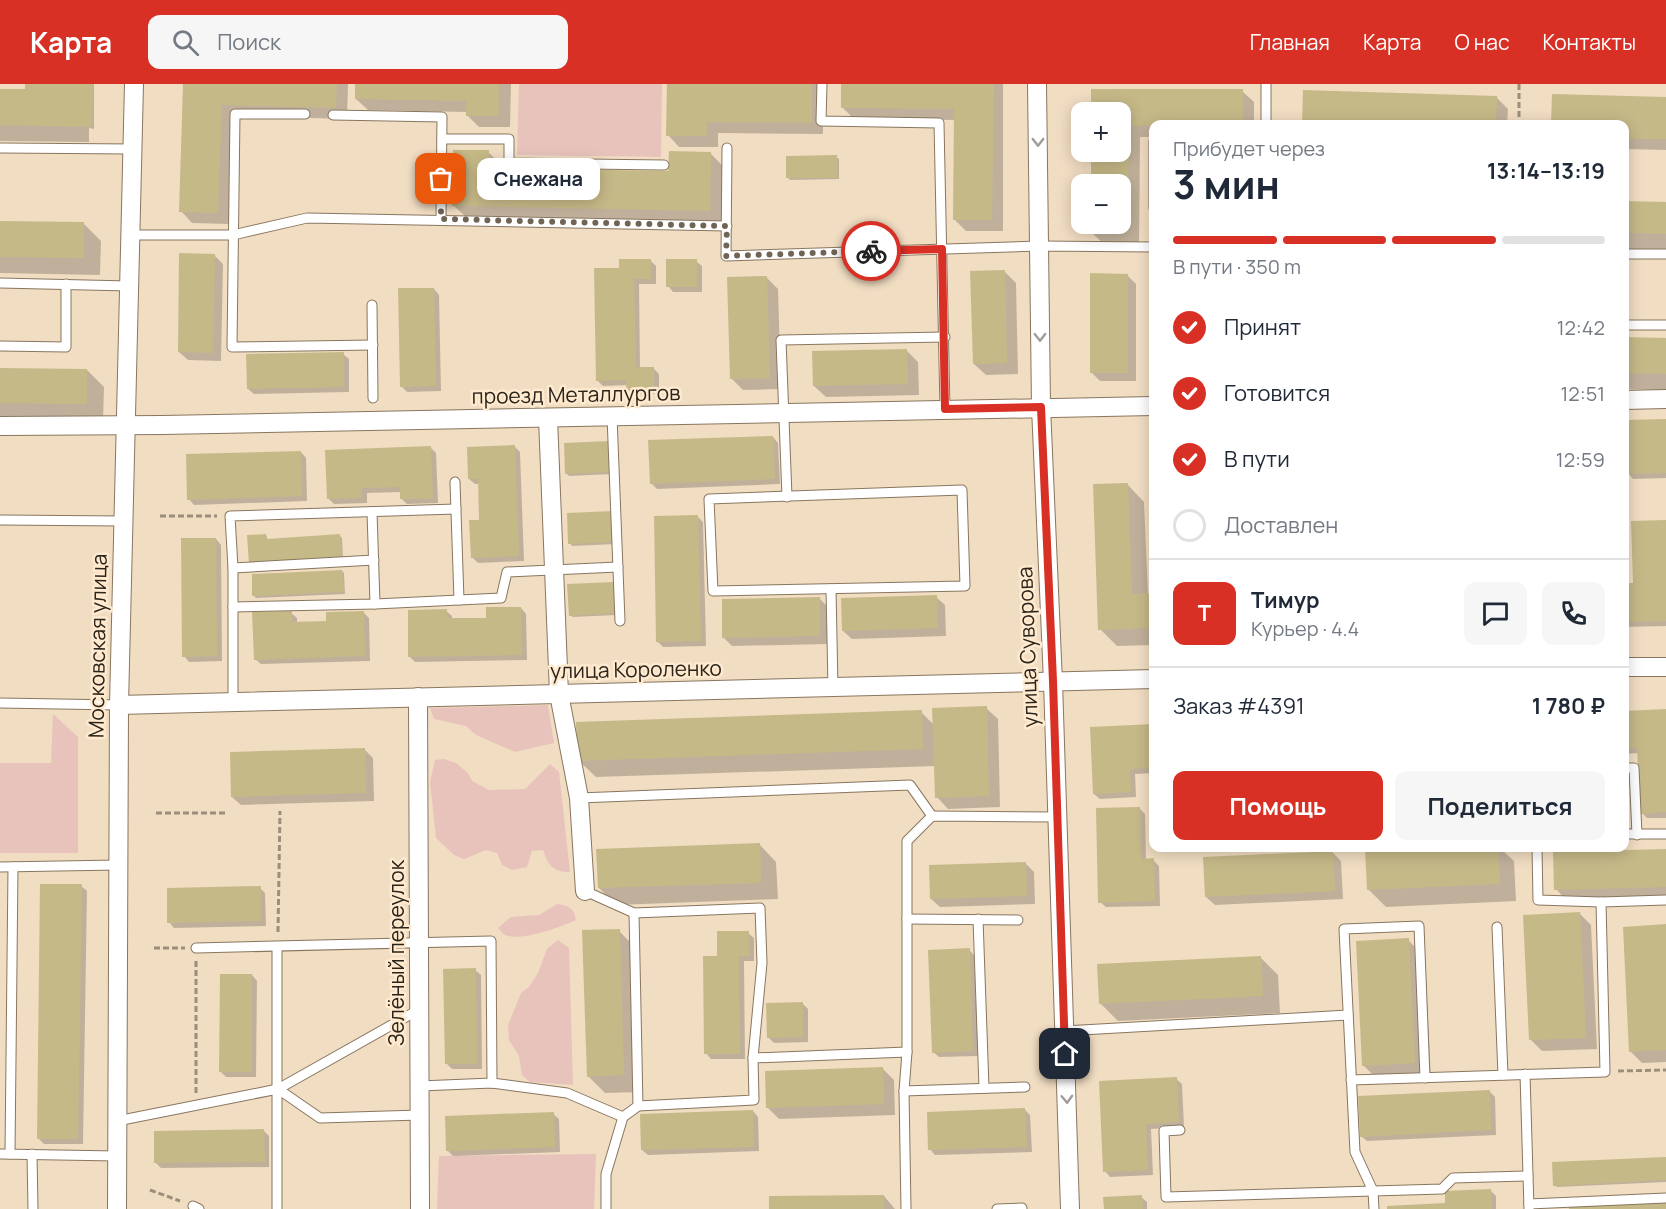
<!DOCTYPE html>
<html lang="ru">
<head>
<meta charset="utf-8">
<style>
  :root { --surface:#fff; --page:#f6f6f7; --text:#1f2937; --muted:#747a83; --line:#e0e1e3; --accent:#d93025 }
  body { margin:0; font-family:Manrope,sans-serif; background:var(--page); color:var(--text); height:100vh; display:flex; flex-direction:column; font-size:22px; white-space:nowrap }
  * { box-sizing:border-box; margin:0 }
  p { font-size:20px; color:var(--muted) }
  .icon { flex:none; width:33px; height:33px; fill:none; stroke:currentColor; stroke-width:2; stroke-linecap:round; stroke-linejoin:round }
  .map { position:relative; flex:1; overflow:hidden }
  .drawer { position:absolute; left:1149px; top:36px; width:480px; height:732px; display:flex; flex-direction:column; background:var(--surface); border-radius:12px; box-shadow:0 3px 15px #0003 }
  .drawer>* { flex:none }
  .fabs { position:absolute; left:1071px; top:18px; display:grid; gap:12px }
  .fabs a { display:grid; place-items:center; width:60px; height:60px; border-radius:12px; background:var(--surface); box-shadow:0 3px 15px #0003; font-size:30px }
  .pin { position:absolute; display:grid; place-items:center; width:51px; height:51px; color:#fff; margin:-26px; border-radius:12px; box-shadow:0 3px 9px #0006 }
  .courier { position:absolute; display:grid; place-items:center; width:60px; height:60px; margin:-30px; border:4px solid #d93025; border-radius:50%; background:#fff; color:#222; box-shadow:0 2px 8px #0007 }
  .bubble { position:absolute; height:42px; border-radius:12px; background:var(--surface); box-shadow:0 3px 15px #0003; font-size:20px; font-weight:700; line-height:42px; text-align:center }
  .overview em { font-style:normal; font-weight:700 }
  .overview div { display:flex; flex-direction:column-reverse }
  .overview { display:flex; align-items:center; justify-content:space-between; height:102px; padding:0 24px }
  h1 { font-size:39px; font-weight:700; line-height:45px }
  .bar { display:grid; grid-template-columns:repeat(4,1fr); gap:9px 6px; align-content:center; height:72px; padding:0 24px }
  .bar i { height:8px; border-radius:4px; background:var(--line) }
  .bar .on { background:var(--accent) }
  .bar p { grid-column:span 4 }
  .line { display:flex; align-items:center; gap:15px; padding:0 24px; border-top:2px solid var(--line) }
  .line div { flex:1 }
  .round { display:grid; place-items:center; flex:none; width:63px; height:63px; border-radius:12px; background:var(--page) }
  ol { padding:0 24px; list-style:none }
  li { display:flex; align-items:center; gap:18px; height:66px }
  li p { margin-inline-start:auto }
  li .icon { padding:6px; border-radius:50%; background:var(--accent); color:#fff; stroke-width:4 }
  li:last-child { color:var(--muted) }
  li i { width:33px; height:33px; border:3px solid var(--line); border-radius:50% }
  .action { display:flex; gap:12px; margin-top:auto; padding:12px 24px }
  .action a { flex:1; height:69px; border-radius:12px; background:var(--accent); color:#fff; font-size:24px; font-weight:700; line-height:69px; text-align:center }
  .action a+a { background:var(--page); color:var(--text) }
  header { display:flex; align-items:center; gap:36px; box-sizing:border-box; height:84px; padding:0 30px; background:var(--accent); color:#fff }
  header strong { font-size:28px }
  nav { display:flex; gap:33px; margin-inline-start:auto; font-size:21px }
  .search { width:420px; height:54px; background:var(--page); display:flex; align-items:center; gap:15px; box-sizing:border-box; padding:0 21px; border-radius:12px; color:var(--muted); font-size:22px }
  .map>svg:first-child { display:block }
  .green { fill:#e8c3bc }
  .shadow { fill:#0003 }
  .building { fill:#c6b988 }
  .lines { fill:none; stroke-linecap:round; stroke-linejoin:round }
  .service-casing { stroke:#89765f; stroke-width:11 }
  .minor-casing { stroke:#89765f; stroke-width:20 }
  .path { stroke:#9c8e7a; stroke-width:3; stroke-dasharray:6 3; stroke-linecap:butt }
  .service { stroke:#fff; stroke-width:9 }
  .minor { stroke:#fff; stroke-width:18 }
  .oneway { stroke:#a09c98 }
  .done { stroke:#706555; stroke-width:6; stroke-dasharray:0 10.8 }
  .route { stroke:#d93025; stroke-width:8 }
  .labels { text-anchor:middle; stroke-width:5; stroke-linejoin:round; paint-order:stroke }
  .street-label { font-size:21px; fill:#2b241a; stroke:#ffeacf }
</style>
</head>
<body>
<header>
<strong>Карта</strong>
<div class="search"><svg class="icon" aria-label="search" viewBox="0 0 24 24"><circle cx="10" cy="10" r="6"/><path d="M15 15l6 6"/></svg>Поиск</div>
<nav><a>Главная</a><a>Карта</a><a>О нас</a><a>Контакты</a></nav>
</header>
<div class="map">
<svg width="1666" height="1125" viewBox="0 0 1666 1125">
  <rect width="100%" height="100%" fill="#f1ddc2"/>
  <g class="green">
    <polygon points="519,0 662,0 661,73 517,71"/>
    <polygon points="548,621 554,659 515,668 476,651 466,642 434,635 430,624"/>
    <polygon points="53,630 78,653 78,769 0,769 0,679 51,679"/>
    <path d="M444,675l12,4 12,10 4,8 17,9 36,-1 25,-25 9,8 11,100c-17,0 -22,-7 -27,-22l-11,1 -5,16 -15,3 -10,-5 -5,-12 -11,-3 -22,9 -10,-4 -18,-17 -6,-56 5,-22z"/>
    <path d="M557,820c11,2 17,3 19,16 -15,7 -56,22 -71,15 -3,-2 -5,-5 -7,-7l13,-11 28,-2z"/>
    <polygon points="558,856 569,864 573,1001 530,998 522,991 519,972 509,956 508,941 521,909 529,903 538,889 547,865"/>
    <polygon points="596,1070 594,1125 437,1125 439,1072"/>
  </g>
  <g class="shadow">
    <polygon points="27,0 94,0 94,45 89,44 89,58 0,57 0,7 29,7"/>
    <polygon points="185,0 348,0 347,35 233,32 229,140 192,139 181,127"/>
    <polygon points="357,0 511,0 510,43 479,43 467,31 467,28 368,26 356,15"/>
    <polygon points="668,0 816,0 823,7 823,50 718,49 718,63 679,63 668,51"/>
    <polygon points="842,0 1003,0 1003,147 966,147 954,135 955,36 854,35 842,23"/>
    <polygon points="1093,6 1242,7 1254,18 1254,40 1154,40 1154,53 1140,53 1139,160 1104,160 1092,149 1092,140 1120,140 1120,100 1092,100 1092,68 1120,68 1120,28 1093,28"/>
    <polygon points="1304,8 1496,13 1508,25 1507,40 1303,40"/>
    <polygon points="1553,12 1666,14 1666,66 1624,65 1624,40 1553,40"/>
    <polygon points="488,68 506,85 670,88 710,69 728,87 726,143 471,138 453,121"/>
    <polygon points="836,73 839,75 839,95 790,96 788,94"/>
    <polygon points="1624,119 1666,120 1666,166 1624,165"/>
    <polygon points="0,138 84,140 101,157 100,191 0,189"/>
    <polygon points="214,171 223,180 221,277 188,276 179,268"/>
    <polygon points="650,176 656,182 656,200 639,200 640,284 653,284 659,290 659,310 633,310 627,305 627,301 603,302 597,296 621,185"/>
    <polygon points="696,177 702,182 702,208 673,208 668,202"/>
    <polygon points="1004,187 1016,199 1018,290 986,291 974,280"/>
    <polygon points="1127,191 1136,200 1136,297 1100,297 1091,288"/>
    <polygon points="766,193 778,205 781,305 743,306 732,295"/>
    <polygon points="434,205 439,211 441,307 407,308 401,302"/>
    <polygon points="1624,255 1666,255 1666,306 1624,305"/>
    <polygon points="906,266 918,278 919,311 826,313 814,302"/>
    <polygon points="343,270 349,275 349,308 254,310 248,305"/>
    <polygon points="0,285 87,286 104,303 103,336 0,335"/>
    <polygon points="1666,336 1666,394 1633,395 1628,389"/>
    <polygon points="773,353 778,359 780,400 657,405 651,399"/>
    <polygon points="609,359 613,390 569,392 567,390"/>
    <polygon points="514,362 520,368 524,477 478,479 472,473 481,438 479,400 475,400 469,395"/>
    <polygon points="431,364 436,369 438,419 407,420 402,415 402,408 367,409 367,419 334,420 328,414"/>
    <polygon points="301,368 306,374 307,417 194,421 189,415"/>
    <polygon points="1127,400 1144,418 1148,511 1154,511 1154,561 1117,562 1100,545"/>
    <polygon points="615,431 616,460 572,462 570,459"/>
    <polygon points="698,433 703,438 706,562 663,563 658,558"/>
    <polygon points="1666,438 1666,542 1624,543 1624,501 1634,501"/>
    <polygon points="266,451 268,457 340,452 342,454 343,475 253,482"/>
    <polygon points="216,455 221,461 222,577 189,578 184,572"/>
    <polygon points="342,487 344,489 345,510 256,514 254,512"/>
    <polygon points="613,500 615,502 616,531 573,533 570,531"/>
    <polygon points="936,513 945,521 946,552 852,555 843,547"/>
    <polygon points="819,514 828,523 828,560 732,562 724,554"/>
    <polygon points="521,524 526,530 527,576 415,578 410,573 446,527 452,532 452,536 487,535"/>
    <polygon points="363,528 369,534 370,577 261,580 255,575 291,529 297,534 297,539 328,538"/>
    <polygon points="986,624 998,635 1000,723 948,725 937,713 936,682 596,693 578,676 921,628 934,641"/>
    <polygon points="1666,627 1666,734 1647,734 1642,729 1639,669 1624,670 1624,629"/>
    <polygon points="1154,642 1154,689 1135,690 1136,713 1100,715 1094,710"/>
    <polygon points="364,665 373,674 374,717 241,721 232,713"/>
    <polygon points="1625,706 1627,709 1629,735 1624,735"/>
    <polygon points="1139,724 1145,730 1146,776 1153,776 1159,782 1160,822 1106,823 1100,818"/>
    <polygon points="759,760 776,778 778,815 616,821 599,804"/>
    <polygon points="1430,764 1500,764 1514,777 1516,817 1386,823 1369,806 1367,767"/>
    <polygon points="1666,767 1666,814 1567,817 1556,805"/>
    <polygon points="1332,768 1341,777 1343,815 1215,821 1206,813"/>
    <polygon points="1025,779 1034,788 1035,820 940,823 931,815"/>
    <polygon points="81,802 87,807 83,1060 44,1060 38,1054"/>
    <polygon points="260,804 265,809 266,842 174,844 169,838"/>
    <polygon points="1580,830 1591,841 1597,965 1542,967 1531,956"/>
    <polygon points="1666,842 1666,978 1642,979 1630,967"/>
    <polygon points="619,847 636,864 641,1008 605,1009 588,992"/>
    <polygon points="748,849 754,854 754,877 744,877 745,975 711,975 706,969 718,873"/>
    <polygon points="1408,856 1425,873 1431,996 1380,998 1363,981"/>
    <polygon points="969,866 974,871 978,972 939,973 933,968"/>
    <polygon points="1261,874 1278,891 1280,929 1118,937 1100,919"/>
    <polygon points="475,886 481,891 482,985 452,985 446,979"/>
    <polygon points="252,891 257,897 256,993 226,993 220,987"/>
    <polygon points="802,919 808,925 808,958 774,959 768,953"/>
    <polygon points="882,984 894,996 895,1031 779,1035 767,1023"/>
    <polygon points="1176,995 1182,1000 1184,1043 1151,1045 1153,1091 1110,1093 1105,1087"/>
    <polygon points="1489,1007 1495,1013 1496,1051 1367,1057 1361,1052"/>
    <polygon points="1025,1026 1030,1031 1032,1068 935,1071 930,1065"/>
    <polygon points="753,1027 758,1033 759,1067 648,1071 642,1066"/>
    <polygon points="553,1030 559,1035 560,1068 453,1072 447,1066"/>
    <polygon points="264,1047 269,1052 269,1083 161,1084 156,1079"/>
    <polygon points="1666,1074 1666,1098 1557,1103 1554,1101"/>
    <polygon points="1490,1106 1496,1112 1496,1125 1388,1125 1447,1121"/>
    <polygon points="884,1112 895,1125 770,1125"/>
    <polygon points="1141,1113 1147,1118 1147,1125 1105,1125"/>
  </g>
  <g class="building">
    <polygon points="25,0 93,0 92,43 0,41 0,5 25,5"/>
    <polygon points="183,0 337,0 336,24 222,21 218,129 179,128"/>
    <polygon points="355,0 499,0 499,32 466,32 466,17 355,15"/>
    <polygon points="667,0 812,0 812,39 707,38 707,52 666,52"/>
    <polygon points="841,0 994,0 992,136 953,136 954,25 841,24"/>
    <polygon points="1091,5 1243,5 1243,40 1129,42 1128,149 1091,149 1091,140 1120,140 1120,100 1091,100 1091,68 1120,68 1120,28 1091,28"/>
    <polygon points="1303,6 1497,12 1496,40 1302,40"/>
    <polygon points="1552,10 1666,13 1666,55 1624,55 1624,40 1551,40"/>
    <polygon points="453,66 489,66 489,84 668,87 669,67 711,68 710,127 452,122"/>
    <polygon points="837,71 837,94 786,94 786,72"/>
    <polygon points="1624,117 1666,118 1666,150 1624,149"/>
    <polygon points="0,137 84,138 84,174 0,173"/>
    <polygon points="179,169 215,170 213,269 178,268"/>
    <polygon points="619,175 651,175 651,195 634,195 636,283 654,283 654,305 626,305 626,296 596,297 594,184 619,184"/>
    <rect x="666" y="175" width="31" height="28"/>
    <polygon points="1005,186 1007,279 973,280 970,187"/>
    <polygon points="1090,189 1128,190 1128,289 1090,289"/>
    <polygon points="767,192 770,294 730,295 727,193"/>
    <polygon points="398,204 434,204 436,302 400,303"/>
    <polygon points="1624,253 1666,254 1666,290 1624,289"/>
    <polygon points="907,265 908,300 813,302 812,267"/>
    <polygon points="344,268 344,303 247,305 246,270"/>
    <polygon points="0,284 87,285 87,320 0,319"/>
    <polygon points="1666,335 1666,389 1626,390 1625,336"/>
    <polygon points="773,352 775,395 650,400 648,356"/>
    <polygon points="610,357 611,388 565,390 564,359"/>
    <polygon points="515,361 519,472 471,474 469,436 479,436 478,395 468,395 467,363"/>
    <polygon points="431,362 433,415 400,415 400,403 362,404 362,414 327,415 325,366"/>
    <polygon points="301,367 302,412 187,416 186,370"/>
    <polygon points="1128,399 1132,510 1154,509 1154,544 1098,546 1093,400"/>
    <polygon points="613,427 615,458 568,460 567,429"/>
    <polygon points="698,431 701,557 656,558 654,432"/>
    <polygon points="1666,436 1666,537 1624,538 1624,499 1633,499 1631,437"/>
    <polygon points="266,450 267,455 340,450 342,474 249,480 247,451"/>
    <polygon points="181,454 216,454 217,572 182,573"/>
    <polygon points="342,486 344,508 252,512 252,490"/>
    <polygon points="613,498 615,529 569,532 567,500"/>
    <polygon points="937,511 938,544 842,547 841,514"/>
    <polygon points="820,513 820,552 722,554 722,515"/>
    <polygon points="486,523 521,523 522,571 408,573 408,526 447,525 447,534 486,534"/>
    <polygon points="292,527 292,538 326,537 326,528 364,527 365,572 254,576 252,528"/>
    <polygon points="987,622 989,712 935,714 932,624"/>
    <polygon points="1666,625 1666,728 1640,730 1637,664 1624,665 1624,627"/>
    <polygon points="922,626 923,665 577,677 576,638"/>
    <polygon points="1154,640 1154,684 1130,685 1131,708 1093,710 1090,643"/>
    <polygon points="365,664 366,709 231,713 230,668"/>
    <polygon points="1140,723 1141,775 1154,774 1155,817 1098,819 1096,724"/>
    <polygon points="760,759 761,799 598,804 596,765"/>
    <polygon points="1399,764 1498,764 1500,800 1367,806 1365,765"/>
    <polygon points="1666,765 1666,803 1554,806 1553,768"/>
    <polygon points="1333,767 1335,807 1205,813 1203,773"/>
    <polygon points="1026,778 1027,812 930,815 929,781"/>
    <polygon points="40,800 82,800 78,1055 37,1055"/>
    <polygon points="261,802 261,837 167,839 167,804"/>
    <polygon points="1580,828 1586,954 1529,956 1523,831"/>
    <polygon points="1666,840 1666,966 1629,968 1623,843"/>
    <polygon points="620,845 624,991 587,993 582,846"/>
    <polygon points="717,847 749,847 749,872 739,872 740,970 704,970 703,872 717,872"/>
    <polygon points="1409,854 1415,979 1362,982 1356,857"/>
    <polygon points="970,864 973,967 932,969 928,866"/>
    <polygon points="1261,872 1263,912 1099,920 1097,880"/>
    <polygon points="476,884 477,980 445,980 443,885"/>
    <polygon points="220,890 252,890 252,988 219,988"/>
    <polygon points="803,918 803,953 767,954 766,919"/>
    <polygon points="883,983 884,1020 766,1024 765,987"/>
    <polygon points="1177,993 1179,1038 1146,1040 1148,1086 1103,1088 1099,997"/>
    <polygon points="1490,1006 1491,1046 1360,1053 1358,1012"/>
    <polygon points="1025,1024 1027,1063 928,1066 927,1028"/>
    <polygon points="753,1026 754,1063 641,1066 640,1030"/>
    <polygon points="554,1028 555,1063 446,1067 445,1032"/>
    <polygon points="264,1045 265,1078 154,1079 154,1047"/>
    <polygon points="1666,1073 1666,1096 1553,1102 1552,1078"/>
    <polygon points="1491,1105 1492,1125 1387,1125 1387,1122 1445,1119 1445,1107"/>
    <polygon points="884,1111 884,1125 769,1125 769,1112"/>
    <polygon points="1142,1111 1143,1125 1104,1125 1103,1113"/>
    <polygon points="1666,1119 1666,1125 1569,1125 1569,1123"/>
  </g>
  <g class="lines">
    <g class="service-casing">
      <g id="service">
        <polyline points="822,0 821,37 939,39 945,325"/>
        <polyline points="1266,0 1266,40"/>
        <polyline points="305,30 235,30 232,263 373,261"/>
        <polyline points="333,31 442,33 441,135"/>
        <polyline points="442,55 509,55 509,79 664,81"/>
        <polyline points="1154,57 1154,124"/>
        <polyline points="0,64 133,65"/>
        <polyline points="727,64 726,172 1039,162 1154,163"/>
        <polyline points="130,151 233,151 307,134 727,142"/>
        <polyline points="1624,170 1666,170"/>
        <polyline points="0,199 129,202"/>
        <polyline points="372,221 373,314"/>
        <polyline points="1624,241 1666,241"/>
        <polyline points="0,262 66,263 66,200"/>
        <polyline points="612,332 620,537"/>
        <polyline points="455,398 459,516"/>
        <polygon points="962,406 965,502 713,507 709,415"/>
        <polyline points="787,413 781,256 945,253"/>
        <polyline points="372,428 375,520"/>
        <polyline points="0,436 123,437"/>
        <polyline points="233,484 374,476"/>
        <polyline points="831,505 833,604"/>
        <polyline points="233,523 375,520 501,514 507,488 618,483"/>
        <polyline points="233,618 233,484 230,432 456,425"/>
        <polyline points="0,619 119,621"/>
        <polyline points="1624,684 1634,684 1637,751"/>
        <polyline points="579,714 910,701 932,732"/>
        <polyline points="1624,750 1666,750"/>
        <polyline points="1537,764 1538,816 1601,818 1666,816"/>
        <polyline points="0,783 118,781"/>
        <polyline points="585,807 634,829 760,824 762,879 753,974 754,1016 638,1022"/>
        <polyline points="907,835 1018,836"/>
        <polyline points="978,835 984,1004"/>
        <polyline points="1497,843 1503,991"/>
        <polyline points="277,863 277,1125"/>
        <polyline points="196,864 491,857 492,999"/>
        <polyline points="1064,947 1348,931"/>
        <polyline points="753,974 907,968"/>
        <polyline points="1525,990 1529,1125"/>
        <polyline points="1351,996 1605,988 1601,818"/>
        <polyline points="420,1002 492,999 567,1009 623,1033"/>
        <polyline points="278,1005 320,1034 420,1031"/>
        <polyline points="904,1007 1025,1003"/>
        <polyline points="623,1033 638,1022 634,829"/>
        <polyline points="117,1037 278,1005 420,925"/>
        <polyline points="1180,1046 1164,1047 1166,1113 1442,1105 1453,1094 1528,1092"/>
        <polyline points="0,1070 117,1072"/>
        <polyline points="10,1070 13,783"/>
        <polyline points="32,1070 33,1125"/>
        <polyline points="1529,1120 1666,1114"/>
        <polyline points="193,1122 199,1125"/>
        <polyline points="606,1125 606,1090 623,1033"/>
        <polyline points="906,1125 904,1007 907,968 907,757 932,732 1057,733"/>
        <polyline points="997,1125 1022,1124"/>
        <polyline points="1374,1125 1373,1107 1355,1068 1344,845 1419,842 1425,994"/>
      </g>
    </g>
    <g class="minor-casing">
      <g id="minor">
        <polyline points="1037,0 1041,323 1053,598 1070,1125"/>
        <polyline points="1624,316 1666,315"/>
        <polyline points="548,334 559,610 579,714 585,807"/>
        <polyline points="0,342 162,341 1154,322"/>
        <polyline points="1624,583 1666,583"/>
        <polyline points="418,613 420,1125"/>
        <polyline points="119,621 1154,595"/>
        <polyline points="117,1125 119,621 134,0"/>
      </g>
    </g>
    <g class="path">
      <polyline points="1519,0 1519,40"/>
      <polyline points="160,432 217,432"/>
      <polyline points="156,729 225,729"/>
      <polyline points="278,848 280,727"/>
      <polyline points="154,864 185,864"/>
      <polyline points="196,877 196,1009"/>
      <polyline points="1618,987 1666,986"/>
      <polyline points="150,1106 180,1117"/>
    </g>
    <use href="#service" class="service"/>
    <use href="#minor" class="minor"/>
  </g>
  <defs><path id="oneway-chevron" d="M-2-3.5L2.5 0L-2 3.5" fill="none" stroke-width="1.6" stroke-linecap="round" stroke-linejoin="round" transform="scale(1.5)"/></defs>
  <g class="oneway">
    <use href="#oneway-chevron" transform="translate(1038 58) rotate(90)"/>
    <use href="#oneway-chevron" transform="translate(1040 253) rotate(89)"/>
    <use href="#oneway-chevron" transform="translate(1067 1015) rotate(88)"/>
  </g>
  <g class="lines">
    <polyline class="done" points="441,95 441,135 727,142 726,172 871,167"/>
    <polyline class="route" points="871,167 942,165 945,325 1041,323 1053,597 1065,970"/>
  </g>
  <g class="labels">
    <g class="street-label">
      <text transform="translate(576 311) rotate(-1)" y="7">проезд Металлургов</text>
      <text transform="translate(98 562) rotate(-89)" y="7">Московская улица</text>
      <text transform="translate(1028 563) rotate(-92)" y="7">улица Суворова</text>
      <text transform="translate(636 586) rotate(-1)" y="7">улица Короленко</text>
      <text transform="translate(397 869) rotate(-90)" y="7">Зелёный переулок</text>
    </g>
  </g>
</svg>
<div class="fabs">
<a>+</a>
<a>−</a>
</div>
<div class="pin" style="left:441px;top:95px;background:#ea580c"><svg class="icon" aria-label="bag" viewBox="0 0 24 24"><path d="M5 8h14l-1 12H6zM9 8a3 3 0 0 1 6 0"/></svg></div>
<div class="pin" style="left:1065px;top:970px;background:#1f2937"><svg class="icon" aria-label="home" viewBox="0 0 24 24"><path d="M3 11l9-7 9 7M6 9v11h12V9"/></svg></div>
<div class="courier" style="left:871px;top:167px"><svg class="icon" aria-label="bike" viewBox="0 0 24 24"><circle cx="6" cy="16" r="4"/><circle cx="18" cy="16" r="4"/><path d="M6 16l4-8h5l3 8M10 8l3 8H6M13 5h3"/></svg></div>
<div class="bubble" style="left:477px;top:74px;width:123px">Снежана</div>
<section class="drawer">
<div class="overview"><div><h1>3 мин</h1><p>Прибудет через</p></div><em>13:14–13:19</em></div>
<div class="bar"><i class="on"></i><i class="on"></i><i class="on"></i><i></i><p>В пути · 350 m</p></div>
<ol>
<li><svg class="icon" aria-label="check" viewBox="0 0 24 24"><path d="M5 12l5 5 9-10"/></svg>Принят<p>12:42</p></li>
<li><svg class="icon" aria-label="check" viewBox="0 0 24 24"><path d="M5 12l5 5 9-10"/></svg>Готовится<p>12:51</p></li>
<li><svg class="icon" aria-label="check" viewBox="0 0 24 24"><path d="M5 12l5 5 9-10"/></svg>В пути<p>12:59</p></li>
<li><i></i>Доставлен</li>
</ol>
<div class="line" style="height:108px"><b class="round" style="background:var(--accent);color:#fff">Т</b><div><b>Тимур</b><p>Курьер · 4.4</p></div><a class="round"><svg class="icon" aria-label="chat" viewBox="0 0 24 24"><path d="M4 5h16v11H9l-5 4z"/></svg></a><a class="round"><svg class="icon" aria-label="phone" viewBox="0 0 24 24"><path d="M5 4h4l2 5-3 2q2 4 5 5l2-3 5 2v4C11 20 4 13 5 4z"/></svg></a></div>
<div class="line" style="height:78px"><div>Заказ #4391</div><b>1 780 ₽</b></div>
<div class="action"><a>Помощь</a><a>Поделиться</a></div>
</section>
</div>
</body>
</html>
